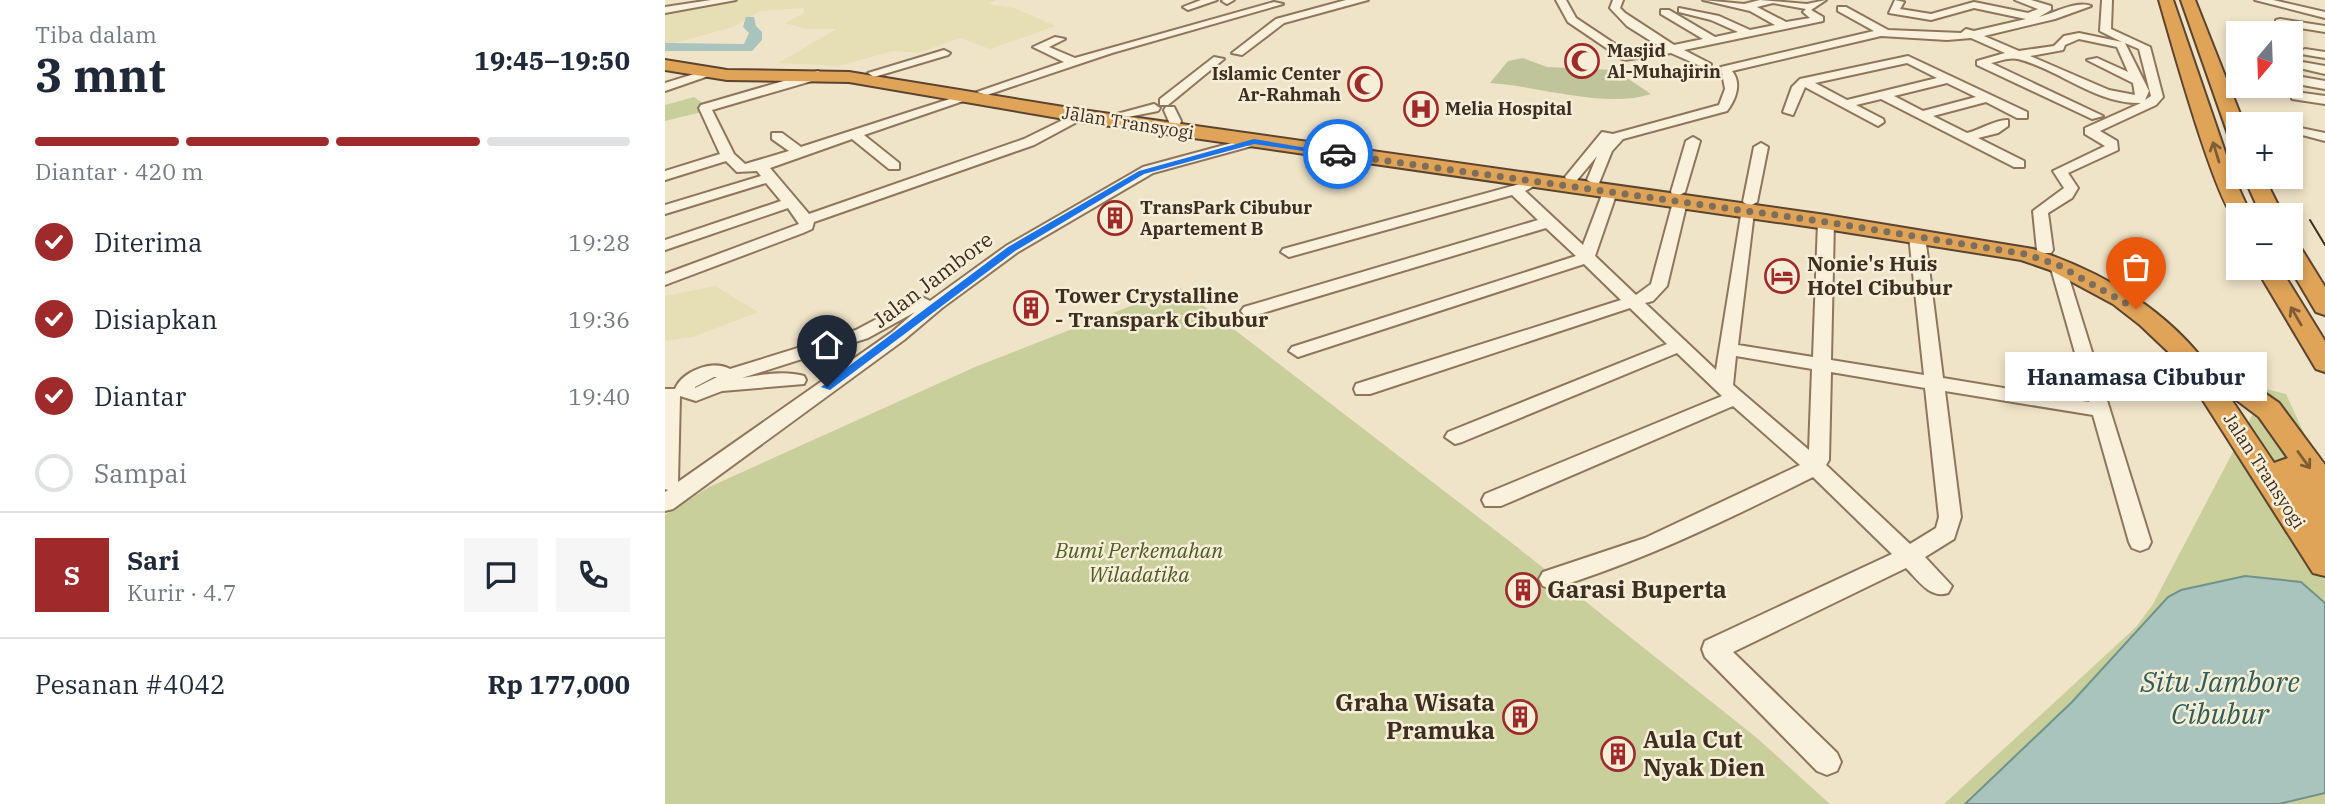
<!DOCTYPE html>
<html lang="id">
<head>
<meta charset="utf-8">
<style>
  :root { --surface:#fff; --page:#f6f6f7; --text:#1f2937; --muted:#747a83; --line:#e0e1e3; --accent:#9e2a2b }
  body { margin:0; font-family:"IBM Plex Serif",serif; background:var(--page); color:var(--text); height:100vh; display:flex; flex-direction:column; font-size:26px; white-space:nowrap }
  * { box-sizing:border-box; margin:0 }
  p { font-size:23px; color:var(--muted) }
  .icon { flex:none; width:38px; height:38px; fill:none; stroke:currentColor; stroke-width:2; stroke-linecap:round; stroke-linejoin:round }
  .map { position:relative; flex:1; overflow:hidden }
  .details { display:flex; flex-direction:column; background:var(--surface); width:665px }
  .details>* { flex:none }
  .needle { width:46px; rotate:199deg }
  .controls { position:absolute; left:1561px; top:21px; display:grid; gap:14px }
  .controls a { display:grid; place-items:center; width:77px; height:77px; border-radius:0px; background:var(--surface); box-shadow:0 4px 10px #0003; font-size:35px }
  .pin { position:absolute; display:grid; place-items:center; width:60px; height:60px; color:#fff; margin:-72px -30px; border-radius:50% 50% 50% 0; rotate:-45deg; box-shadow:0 0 7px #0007 }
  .pin .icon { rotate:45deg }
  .courier { position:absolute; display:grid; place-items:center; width:70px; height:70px; margin:-35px; border:5px solid #1a73e8; border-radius:50%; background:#fff; color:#222; box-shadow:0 2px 9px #0007 }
  .bubble { position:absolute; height:49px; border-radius:0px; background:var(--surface); box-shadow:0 4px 10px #0003; font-size:23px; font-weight:700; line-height:49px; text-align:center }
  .overview em { font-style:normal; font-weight:700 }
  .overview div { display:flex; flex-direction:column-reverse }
  .overview { display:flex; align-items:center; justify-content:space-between; height:119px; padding:0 35px }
  h1 { font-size:46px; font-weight:700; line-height:52px }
  .bar { display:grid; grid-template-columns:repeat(4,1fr); gap:10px 7px; align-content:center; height:84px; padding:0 35px }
  .bar i { height:9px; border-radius:5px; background:var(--line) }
  .bar .selected { background:var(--accent) }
  .bar p { grid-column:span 4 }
  .line { display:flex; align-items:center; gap:18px; padding:0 35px; border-top:2px solid var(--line) }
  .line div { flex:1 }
  .round { display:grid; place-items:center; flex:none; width:74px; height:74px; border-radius:0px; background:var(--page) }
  ol { padding:0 35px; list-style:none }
  li { display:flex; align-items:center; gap:21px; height:77px }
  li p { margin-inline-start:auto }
  li .icon { padding:7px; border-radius:50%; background:var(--accent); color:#fff; stroke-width:4 }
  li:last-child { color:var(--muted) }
  li i { width:38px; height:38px; border:4px solid var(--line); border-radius:50% }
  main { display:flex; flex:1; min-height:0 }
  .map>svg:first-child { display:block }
  .farmland { fill:#e6deb5 }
  .green { fill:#c9cf9b }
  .cemetery { fill:#bfc49a }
  .water { fill:#a9c4bc; stroke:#6f938a; stroke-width:2 }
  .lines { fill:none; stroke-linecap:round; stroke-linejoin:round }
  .river { fill:#a9c4bc; fill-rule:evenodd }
  .minor-casing { stroke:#8d765c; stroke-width:4 }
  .highway-casing { stroke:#5b4430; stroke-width:4 }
  .minor { fill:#faf1dc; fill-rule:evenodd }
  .highway { fill:#e0a458; fill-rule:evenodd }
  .tram { stroke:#3d2e20; stroke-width:2 }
  .oneway { stroke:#7e5d36 }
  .route { fill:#1a73e8 }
  .done { stroke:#7c6e5b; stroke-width:7; stroke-dasharray:0 12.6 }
  .labels { text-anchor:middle; stroke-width:5; stroke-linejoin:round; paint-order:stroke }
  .far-poi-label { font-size:18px; font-weight:bold; fill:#3d2e20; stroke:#f7eed8; text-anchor:start }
  .far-street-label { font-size:18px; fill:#3d2e20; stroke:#f7eed8 }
  .poi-label { font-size:21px; font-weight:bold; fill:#3d2e20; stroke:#f7eed8; text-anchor:start }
  .street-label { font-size:21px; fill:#3d2e20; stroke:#f7eed8 }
  .park-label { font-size:21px; font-style:italic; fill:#4d5a26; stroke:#f7eed8 }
  .near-poi-label { font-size:24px; font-weight:bold; fill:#3d2e20; stroke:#f7eed8; text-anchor:start }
  .near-water-label { font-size:28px; font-style:italic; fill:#2f5d5a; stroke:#f7eed8 }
</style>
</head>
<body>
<main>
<section class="details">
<div class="overview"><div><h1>3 mnt</h1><p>Tiba dalam</p></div><em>19:45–19:50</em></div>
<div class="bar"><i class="selected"></i><i class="selected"></i><i class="selected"></i><i></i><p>Diantar · 420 m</p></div>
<ol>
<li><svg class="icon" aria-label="check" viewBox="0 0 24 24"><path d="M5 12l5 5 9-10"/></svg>Diterima<p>19:28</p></li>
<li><svg class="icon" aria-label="check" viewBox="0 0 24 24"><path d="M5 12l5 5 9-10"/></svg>Disiapkan<p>19:36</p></li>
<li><svg class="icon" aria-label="check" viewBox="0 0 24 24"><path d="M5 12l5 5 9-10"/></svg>Diantar<p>19:40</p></li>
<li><i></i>Sampai</li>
</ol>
<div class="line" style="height:126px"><b class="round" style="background:var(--accent);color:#fff">S</b><div><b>Sari</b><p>Kurir · 4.7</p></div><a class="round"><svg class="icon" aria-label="chat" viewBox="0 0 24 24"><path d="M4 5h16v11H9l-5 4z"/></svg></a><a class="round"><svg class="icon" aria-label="phone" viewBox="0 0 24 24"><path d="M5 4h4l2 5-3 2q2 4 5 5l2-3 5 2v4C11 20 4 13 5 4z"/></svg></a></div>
<div class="line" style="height:91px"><div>Pesanan #4042</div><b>Rp 177,000</b></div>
</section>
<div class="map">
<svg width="1660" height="804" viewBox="0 0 1660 804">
  <rect width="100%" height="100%" fill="#f0e4c8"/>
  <g class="farmland">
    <polygon points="76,0 331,0 323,4 349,8 391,26 325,49 295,38 253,53 228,51 174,66 113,63 172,29 141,29 120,23 138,14 139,8 95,11 68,27 0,46 0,11"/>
    <polygon points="50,286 93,312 28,337 0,341 0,296"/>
  </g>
  <g class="green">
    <polygon points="29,97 39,104 41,111 0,121 0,105"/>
    <polygon points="514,287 852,547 1092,738 1165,804 0,804 0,515 44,487 310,367"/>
    <polygon points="1601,389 1621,394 1660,479 1660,804 1279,804 1471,627 1488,604"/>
  </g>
  <path class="cemetery" d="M858,58l24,9 68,3 36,24c-45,15 -113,-8 -161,-11l18,-22z"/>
  <polygon class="water" points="1580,576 1636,582 1660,603 1660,793 1614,804 1300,804 1407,702 1503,597 1516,590"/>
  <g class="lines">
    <polygon class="river" points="81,17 89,17 91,26 97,32 97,40 87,51 0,51 0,43 79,44 84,33 78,27"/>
    <g class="minor-casing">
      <g id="minor">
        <polygon points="46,0 71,0 0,13 0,7"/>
        <polygon points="536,0 552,0 523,10 518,7"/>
        <polygon points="569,0 562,4 557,1 558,0"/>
        <polygon points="681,0 703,0 619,23 577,55 567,53 611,19"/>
        <path d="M891,0h10l10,18 54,36 32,-6 -35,-22 -17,-18 3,-8h10l-3,8 5,5 49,32 29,-6 -42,-25v-4h8l46,27 23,-5 -27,-12 -32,-8v-4l40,8 31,14 25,-5 -25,-14 -47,-11 41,4 16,-4 47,4 19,-4 -15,10 12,7v4l-139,29 27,14v4l-4,1 -36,-16 -47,7 -56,-38zM1108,3l33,6 -3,3 7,6 -24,4 -29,-15z"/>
        <path d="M1230,0l9,2 -4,7 31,5 43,-12 54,11 10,-4 -23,-9h16l20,6v4l-12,7c15,-4 38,-17 52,-11l-36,13 -71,17 35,15 35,-5 10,-10 15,-3 43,9 -22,-11 2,-31h10l-1,29 39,18 13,50 -7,8 -56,26 17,10 1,9 -50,23 10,15 -6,10 -24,15 5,37 -2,3h-12l-2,-3 -4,-39 31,-23 -11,-17 52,-25 -20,-12v-6l56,-25c-46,1 -80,-33 -123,-44 -8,-2 -19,2 -27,4l112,53 -11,3 -115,-54v-4l28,-8 -34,-15 -24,2 -66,-4 -149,35c10,12 4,28 -5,40l-104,28 -11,12 -13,32 -5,1 -7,-4 10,-24 -20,24h-10l-2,-3 37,-45 11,2 106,-29 6,-16 -4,-22 153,-36 -36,-20v-4h8l42,23 73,3 5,-4 8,2 52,-12 -52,-11 -43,12 -42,-7zM1414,39l38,8 11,25 -31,-14 -10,2 46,23 2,12 -26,-5 -79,-34 33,-6 2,-5zM1460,43l14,6 12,47 -6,4 4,-9z"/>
        <polygon points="1590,0 1608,0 1660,12 1660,18"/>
        <polygon points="609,2 618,4 447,53 322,95 312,92 399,62 368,47 390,37 400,39 384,47 410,58"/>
        <polygon points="1615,19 1660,26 1660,32 1611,24 1611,20"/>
        <polygon points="1640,49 1660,52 1660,58 1636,54 1634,52"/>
        <polygon points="279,50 285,53 283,55 209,77 203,73"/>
        <path d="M1243,56l119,56v6h-10l-31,-16 -53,14 34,17c13,-3 29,-14 41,-13v6l-10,7 -20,5 46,23v6h-10l-133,-68 -25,6 27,14 1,3 -6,4 -73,-39 -12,28 -10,-3 9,-25 8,-8zM1242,63l30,15 -90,22 -32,-17zM1282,83l29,14 -53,14 -29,-15z"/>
        <polygon points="549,57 559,59 503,105 495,105 495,99"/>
        <polygon points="1626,60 1660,66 1660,74 1626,66"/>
        <polygon points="42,70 52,73 0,91 0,83"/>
        <polygon points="153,71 159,75 157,78 47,110 69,154 80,164 124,151 107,139 107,133 117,133 136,147 297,95 307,98 199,135 234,163 234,169 224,169 187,139 105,168 144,214 359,139 412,113 423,116 369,145 149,222 147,229 138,233 0,285 0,274 134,224 123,208 0,250 0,240 116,201 101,183 0,214 0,205 96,176 92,171 72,172 61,161 0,180 0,171 55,154 34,108 36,105"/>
        <polygon points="1626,75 1660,81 1660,89 1626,83"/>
        <polygon points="1631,92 1660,96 1660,104 1627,99 1627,93"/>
        <polygon points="489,104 495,108 493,111 458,118 452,114"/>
        <polygon points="501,107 509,107 516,121 515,124 505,124 499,110"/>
        <polygon points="1626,126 1660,133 1660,141 1626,132"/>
        <path d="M589,137l7,4 -2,3 -106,29 -135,79 -76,56 -38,32 -231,169 -8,2v-19l3,-2 -3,-1v-100h10c7,-18 38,-30 55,-20l126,-39 60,-32 6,-1 8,4 76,-55 137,-79zM250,312l-23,20 -214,150 2,-86 16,5 26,-10 82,-7 2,-4 -2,-4c-21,-6 -42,-1 -62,2l126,-40zM49,377h3l-22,11v-1z"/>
        <polygon points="1028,137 1035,141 1020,192 1013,196 1008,195 1006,192 1021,141"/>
        <polygon points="1096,143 1103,147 1092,202 1085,206 1078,202 1089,147"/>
        <path d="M862,182l7,4 -9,5 58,54 20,-53 7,-4 5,1 2,3 -22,64 41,39 15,-11 22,-82 2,-3h10l2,3 -20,84 -14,15 -8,2 71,67 26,-161 5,-1 7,4 -16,133 75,12 5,-135 8,-5 8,5 -3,138 93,15 -15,-139 8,-5 8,5 18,142 146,24 -39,-137 2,-3h12l87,280 -3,6 -8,3 -8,-3 -3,-6 -36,-127 -148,-24 16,126 -7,22 -29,18 27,29 -4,7c-18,6 -30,-13 -42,-25l-173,84 104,101 4,9 -4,9 -10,4 -10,-4 -112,-114 -3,-8 3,-8 187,-87 -79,-77c-86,43 -170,84 -262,112l-8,-3 -4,-7 4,-7 102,-34 155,-73 -67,-59 -232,100h-16l-3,-6 3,-6 237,-98 -45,-43 -215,89 -7,2 -10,-7 3,-5 219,-88 -37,-36 -260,86h-14l-2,-5 2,-5 265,-84 -37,-36 -280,91 -6,2 -9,-6 3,-4 284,-91 -30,-28 -290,87h-12l-3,-4 3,-4 294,-87 -26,-25 -223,62 -8,-5 2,-3zM1071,356l76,13 -3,81 -76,-65zM1166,372l94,16 14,129 -3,11 -26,16 -84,-79 3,-5z"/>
      </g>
    </g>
    <g class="highway-casing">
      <g id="highway">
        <path d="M1494,0h14l61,178 17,37h-13v6c-19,-5 -70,-191 -79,-221z"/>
        <polygon points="1516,0 1530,0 1579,124 1573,124 1573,140 1563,134"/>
        <path d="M0,60l62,10 122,2 233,38 744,105 207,34c70,23 137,62 179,123l11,-4 10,3 46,32 46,62v111l-12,-3 -135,-212 -38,-36 -27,-21 -63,-34 -29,-10 -195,-31 -744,-107 -233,-40 -122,-2 -62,-10zM1562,393l32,24 29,41 -14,5z"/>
        <polygon points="1579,177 1599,177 1618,215 1596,215"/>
        <polygon points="1626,243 1634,245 1660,287 1660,315 1651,312 1625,268"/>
        <polygon points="1591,268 1615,268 1660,341 1660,372 1651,369"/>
      </g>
    </g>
    <use href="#minor" class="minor"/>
    <use href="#highway" class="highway"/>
    <polyline class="tram" points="1645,220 1660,245"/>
  </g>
  <defs><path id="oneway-shaft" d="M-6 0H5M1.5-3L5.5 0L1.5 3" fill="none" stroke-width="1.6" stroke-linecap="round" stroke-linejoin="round" transform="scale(1.75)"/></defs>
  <g class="oneway">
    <use href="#oneway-shaft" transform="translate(1551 152) rotate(-107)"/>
    <use href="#oneway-shaft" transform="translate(1631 316) rotate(-120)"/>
    <use href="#oneway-shaft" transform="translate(1639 460) rotate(54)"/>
  </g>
  <polygon class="route" points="589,139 677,154 673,156 589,144 479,174 350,251 165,390 156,387 343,247 474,171"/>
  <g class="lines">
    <polyline class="done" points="673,154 1161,222 1360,254 1393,265 1471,309"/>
  </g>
  <defs>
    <g id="mosque-ring" transform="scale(1.75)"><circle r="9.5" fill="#f7eed8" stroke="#9e2a2b" stroke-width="1.5"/><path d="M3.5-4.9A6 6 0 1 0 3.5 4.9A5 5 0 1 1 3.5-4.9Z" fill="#9e2a2b"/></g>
    <g id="hospital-ring" transform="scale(1.75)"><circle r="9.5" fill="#f7eed8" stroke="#9e2a2b" stroke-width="1.5"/><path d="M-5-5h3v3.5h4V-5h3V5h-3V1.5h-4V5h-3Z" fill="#9e2a2b"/></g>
    <g id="building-ring" transform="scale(1.75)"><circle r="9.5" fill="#f7eed8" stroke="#9e2a2b" stroke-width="1.5"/><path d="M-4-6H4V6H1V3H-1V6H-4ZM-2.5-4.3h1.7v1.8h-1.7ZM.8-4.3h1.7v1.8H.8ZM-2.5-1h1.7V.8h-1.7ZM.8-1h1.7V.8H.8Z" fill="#9e2a2b"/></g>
    <g id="hotel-ring" transform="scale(1.75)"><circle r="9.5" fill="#f7eed8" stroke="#9e2a2b" stroke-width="1.5"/><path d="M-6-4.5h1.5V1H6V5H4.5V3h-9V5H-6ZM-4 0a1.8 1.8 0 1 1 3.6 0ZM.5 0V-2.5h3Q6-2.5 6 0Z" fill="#9e2a2b"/></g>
  </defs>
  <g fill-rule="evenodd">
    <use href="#mosque-ring" x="917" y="61"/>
    <use href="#mosque-ring" x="700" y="84"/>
    <use href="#hospital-ring" x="756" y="109"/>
    <use href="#building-ring" x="450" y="218"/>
    <use href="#hotel-ring" x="1117" y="276"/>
    <use href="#building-ring" x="366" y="308"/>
    <use href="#building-ring" x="858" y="590"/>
    <use href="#building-ring" x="855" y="717"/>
    <use href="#building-ring" x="953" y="754"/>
  </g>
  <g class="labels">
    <g class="far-poi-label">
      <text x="942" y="57">Masjid<tspan x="942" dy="21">Al-Muhajirin</tspan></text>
      <text x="676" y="80" text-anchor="end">Islamic Center<tspan x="676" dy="21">Ar-Rahmah</tspan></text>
      <text x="780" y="115">Melia Hospital</text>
      <text x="475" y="214">TransPark Cibubur<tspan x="475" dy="21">Apartement B</tspan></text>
    </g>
    <g class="far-street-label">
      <text transform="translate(463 123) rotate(9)" y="6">Jalan Transyogi</text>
      <text transform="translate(1599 471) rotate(57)" y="6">Jalan Transyogi</text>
    </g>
    <g class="poi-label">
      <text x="1142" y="271">Nonie's Huis<tspan x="1142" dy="24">Hotel Cibubur</tspan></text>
      <text x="390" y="303">Tower Crystalline<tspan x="390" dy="24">- Transpark Cibubur</tspan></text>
    </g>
    <g class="street-label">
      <text transform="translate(268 280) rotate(-37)" y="7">Jalan Jambore</text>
    </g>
    <g class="park-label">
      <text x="474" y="558">Bumi Perkemahan<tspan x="474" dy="24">Wiladatika</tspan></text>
    </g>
    <g class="near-poi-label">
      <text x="882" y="598">Garasi Buperta</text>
      <text x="830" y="711" text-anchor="end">Graha Wisata<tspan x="830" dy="28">Pramuka</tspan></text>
      <text x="978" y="748">Aula Cut<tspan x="978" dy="28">Nyak Dien</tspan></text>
    </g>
    <g class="near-water-label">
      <text x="1555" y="692">Situ Jambore<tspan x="1555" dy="32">Cibubur</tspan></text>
    </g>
  </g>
</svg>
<div class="controls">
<a><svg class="needle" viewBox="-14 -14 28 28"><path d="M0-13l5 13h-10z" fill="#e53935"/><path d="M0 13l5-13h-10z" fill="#747a83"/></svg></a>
<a>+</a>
<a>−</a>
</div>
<div class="pin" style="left:1471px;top:309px;background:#ea580c"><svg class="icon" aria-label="bag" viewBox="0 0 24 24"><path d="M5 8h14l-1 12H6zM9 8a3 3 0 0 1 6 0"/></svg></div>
<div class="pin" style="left:162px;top:387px;background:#1f2937"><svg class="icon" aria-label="home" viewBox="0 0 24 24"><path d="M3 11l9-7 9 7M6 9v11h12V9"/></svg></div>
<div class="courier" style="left:673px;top:154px"><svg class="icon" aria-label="car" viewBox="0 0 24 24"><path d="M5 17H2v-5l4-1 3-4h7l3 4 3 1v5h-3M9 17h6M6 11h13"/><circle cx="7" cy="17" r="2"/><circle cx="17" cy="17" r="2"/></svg></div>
<div class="bubble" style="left:1340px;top:352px;width:262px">Hanamasa Cibubur</div>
</div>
</main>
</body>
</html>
